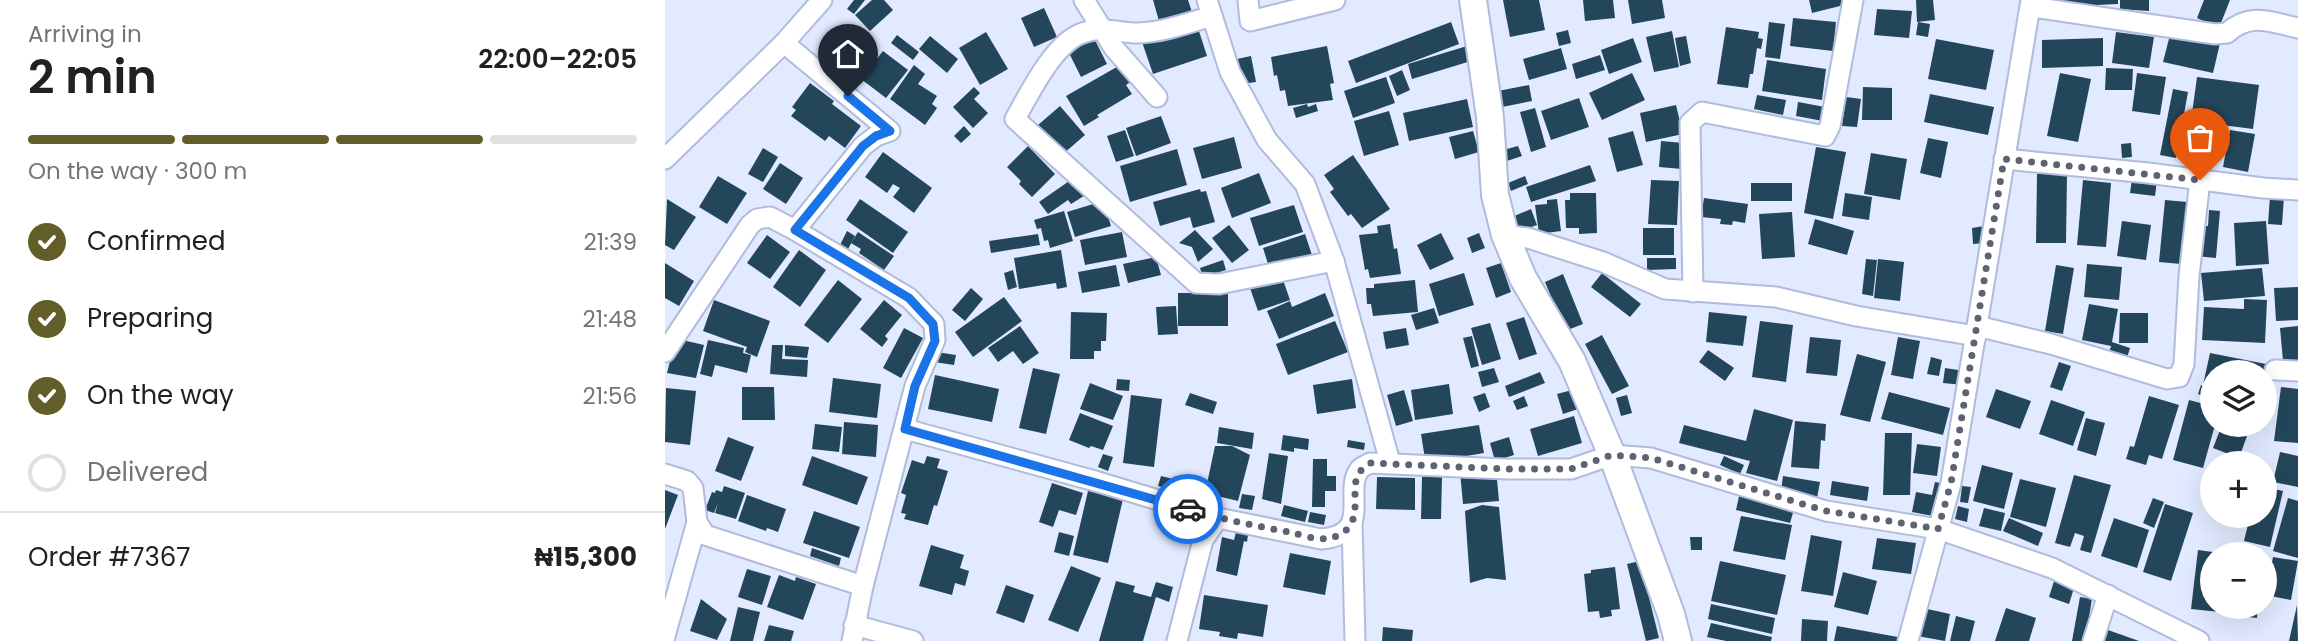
<!DOCTYPE html>
<html lang="en">
<head>
<meta charset="utf-8">
<style>
  :root { --surface:#fff; --page:#f6f6f6; --text:#202124; --muted:#757577; --line:#e0e0e0; --accent:#635d29 }
  body { margin:0; font-family:Poppins,sans-serif; background:var(--page); color:var(--text); height:100vh; display:flex; flex-direction:column; font-size:26px; white-space:nowrap }
  * { box-sizing:border-box; margin:0 }
  p { font-size:23px; color:var(--muted) }
  .icon { flex:none; width:38px; height:38px; fill:none; stroke:currentColor; stroke-width:2; stroke-linecap:round; stroke-linejoin:round }
  .map { position:relative; flex:1; overflow:hidden }
  .side { display:flex; flex-direction:column; background:var(--surface); width:665px }
  .side>* { flex:none }
  .buttons { position:absolute; left:1535px; top:360px; display:grid; gap:14px }
  .buttons a { display:grid; place-items:center; width:77px; height:77px; border-radius:50%; background:var(--surface); box-shadow:0 7px 28px #0002; font-size:35px }
  .pin { position:absolute; display:grid; place-items:center; width:60px; height:60px; color:#fff; margin:-72px -30px; border-radius:50% 50% 50% 0; rotate:-45deg; box-shadow:0 0 7px #0007 }
  .pin .icon { rotate:45deg }
  .courier { position:absolute; display:grid; place-items:center; width:70px; height:70px; margin:-35px; border:5px solid #1a73e8; border-radius:50%; background:#fff; color:#222; box-shadow:0 2px 9px #0007 }
  .overview em { font-style:normal; font-weight:600 }
  .overview div { display:flex; flex-direction:column-reverse }
  .overview { display:flex; align-items:center; justify-content:space-between; height:119px; padding:0 28px }
  h1 { font-size:46px; font-weight:600; line-height:52px }
  .bar { display:grid; grid-template-columns:repeat(4,1fr); gap:10px 7px; align-content:center; height:84px; padding:0 28px }
  .bar i { height:9px; border-radius:5px; background:var(--line) }
  .bar .current { background:var(--accent) }
  .bar p { grid-column:span 4 }
  .line { display:flex; align-items:center; gap:18px; padding:0 28px; border-top:2px solid var(--line) }
  .line div { flex:1 }
  ol { padding:0 28px; list-style:none }
  li { display:flex; align-items:center; gap:21px; height:77px }
  li p { margin-inline-start:auto }
  li .icon { padding:7px; border-radius:50%; background:var(--accent); color:#fff; stroke-width:4 }
  li:last-child { color:var(--muted) }
  li i { width:38px; height:38px; border:4px solid var(--line); border-radius:50% }
  main { display:flex; flex:1; min-height:0 }
  .map>svg:first-child { display:block }
  .building { fill:#24465a }
  .lines { fill:none; stroke-linecap:round; stroke-linejoin:round }
  .street-casing { stroke:#b0bbdd; stroke-width:23 }
  .secondary-casing { stroke:#b0bbdd; stroke-width:30 }
  .street { stroke:#fff; stroke-width:19 }
  .secondary { stroke:#fff; stroke-width:26 }
  .done { stroke:#5e6373; stroke-width:7; stroke-dasharray:0 12.6 }
  .route { stroke:#1a73e8; stroke-width:9 }
</style>
</head>
<body>
<main>
<section class="side">
<div class="overview"><div><h1>2 min</h1><p>Arriving in</p></div><em>22:00–22:05</em></div>
<div class="bar"><i class="current"></i><i class="current"></i><i class="current"></i><i></i><p>On the way · 300 m</p></div>
<ol>
<li><svg class="icon" aria-label="check" viewBox="0 0 24 24"><path d="M5 12l5 5 9-10"/></svg>Confirmed<p>21:39</p></li>
<li><svg class="icon" aria-label="check" viewBox="0 0 24 24"><path d="M5 12l5 5 9-10"/></svg>Preparing<p>21:48</p></li>
<li><svg class="icon" aria-label="check" viewBox="0 0 24 24"><path d="M5 12l5 5 9-10"/></svg>On the way<p>21:56</p></li>
<li><i></i>Delivered</li>
</ol>
<div class="line" style="height:91px"><div>Order #7367</div><b>₦15,300</b></div>
</section>
<div class="map">
<svg width="1633" height="641" viewBox="0 0 1633 641">
  <rect width="100%" height="100%" fill="#e2eaff"/>
  <g class="building">
    <polygon points="189,0 200,0 189,14 182,9"/>
    <polygon points="207,0 219,0 228,10 205,31 190,15"/>
    <polygon points="488,0 523,0 527,12 494,21"/>
    <polygon points="838,0 874,0 880,30 845,37"/>
    <polygon points="918,0 948,0 950,18 920,21"/>
    <polygon points="963,0 997,0 1000,18 967,24"/>
    <polygon points="1144,0 1178,0 1179,5 1147,13"/>
    <polygon points="1251,0 1268,0 1270,20 1252,22"/>
    <polygon points="1389,0 1453,0 1453,4 1389,7"/>
    <polygon points="1455,0 1484,0 1484,11 1455,9"/>
    <polygon points="1539,0 1565,0 1554,28 1532,18"/>
    <polygon points="379,8 392,37 369,47 356,18"/>
    <polygon points="1212,9 1247,11 1244,38 1209,35"/>
    <polygon points="1128,18 1171,22 1168,51 1125,46"/>
    <polygon points="786,22 794,44 691,83 683,61"/>
    <polygon points="1104,22 1120,24 1115,59 1100,57"/>
    <polygon points="1253,22 1265,24 1263,37 1251,35"/>
    <polygon points="532,25 542,56 488,74 477,42"/>
    <polygon points="183,26 206,42 183,74 160,58"/>
    <polygon points="1061,27 1094,32 1093,38 1098,39 1096,49 1092,48 1088,74 1085,74 1083,88 1052,84"/>
    <polygon points="903,30 906,43 894,46 891,33"/>
    <polygon points="1007,31 1014,67 989,72 981,37"/>
    <polygon points="1506,31 1555,43 1548,73 1498,62"/>
    <polygon points="321,32 343,69 315,85 294,48"/>
    <polygon points="1451,32 1489,37 1484,68 1447,63"/>
    <polygon points="232,35 254,52 248,60 226,43"/>
    <polygon points="265,36 293,59 282,73 254,49"/>
    <polygon points="428,36 442,64 416,77 402,49"/>
    <polygon points="1021,36 1026,63 1015,66 1010,38"/>
    <polygon points="968,38 977,62 944,74 936,50"/>
    <polygon points="1438,38 1438,66 1377,68 1377,40"/>
    <polygon points="1271,39 1329,50 1321,90 1263,79"/>
    <polygon points="662,46 669,83 665,84 668,100 623,106 620,90 615,91 612,75 609,76 606,57"/>
    <polygon points="802,46 806,61 747,79 743,64"/>
    <polygon points="896,48 902,69 864,80 858,59"/>
    <polygon points="218,51 243,70 221,98 196,79"/>
    <polygon points="935,55 940,70 911,79 907,64"/>
    <polygon points="586,56 591,82 577,84 572,59"/>
    <polygon points="1102,60 1161,69 1157,100 1097,91"/>
    <polygon points="457,64 467,81 461,85 467,94 432,115 434,117 419,126 401,96"/>
    <polygon points="249,65 260,74 253,84 272,96 267,104 272,108 260,125 225,99"/>
    <polygon points="1441,68 1468,69 1467,90 1440,90"/>
    <polygon points="737,70 745,90 732,96 724,76"/>
    <polygon points="967,73 980,100 937,120 924,93"/>
    <polygon points="1395,73 1426,79 1413,142 1382,136"/>
    <polygon points="1472,73 1501,77 1495,115 1467,111"/>
    <polygon points="721,77 730,103 688,118 679,91"/>
    <polygon points="1532,77 1594,85 1588,129 1526,121"/>
    <polygon points="145,83 169,101 167,104 196,126 180,148 164,136 160,141 126,116 131,110 127,107"/>
    <polygon points="864,85 867,101 837,107 833,91"/>
    <polygon points="309,87 315,93 309,99 323,113 308,128 288,107"/>
    <polygon points="1198,87 1227,88 1227,120 1197,120"/>
    <polygon points="1508,89 1523,92 1511,158 1495,155"/>
    <polygon points="1265,94 1329,107 1323,135 1259,122"/>
    <polygon points="1092,95 1121,100 1118,115 1089,109"/>
    <polygon points="1181,97 1196,99 1192,127 1177,126"/>
    <polygon points="914,98 924,127 886,140 876,111"/>
    <polygon points="802,99 808,127 744,141 738,113"/>
    <polygon points="1133,102 1160,107 1158,121 1131,116"/>
    <polygon points="642,104 643,107 651,104 653,111 631,118 628,108"/>
    <polygon points="1011,105 1018,134 981,142 975,113"/>
    <polygon points="395,106 420,135 398,154 373,125"/>
    <polygon points="870,108 881,147 866,152 855,112"/>
    <polygon points="724,111 734,145 699,156 689,121"/>
    <polygon points="496,116 506,143 471,156 461,128"/>
    <polygon points="299,126 306,134 296,143 289,136"/>
    <polygon points="460,130 469,156 451,162 442,136"/>
    <polygon points="1565,130 1590,134 1583,172 1558,167"/>
    <polygon points="808,131 814,152 790,159 784,137"/>
    <polygon points="968,131 978,165 952,172 943,138"/>
    <polygon points="569,137 577,168 537,179 528,148"/>
    <polygon points="1263,138 1283,142 1276,178 1255,173"/>
    <polygon points="996,141 1019,143 1017,169 994,167"/>
    <polygon points="1466,143 1467,157 1457,158 1456,144"/>
    <polygon points="363,146 390,174 367,197 354,184 356,181 342,167"/>
    <polygon points="853,146 857,156 842,161 838,150"/>
    <polygon points="1151,147 1181,152 1168,219 1139,213"/>
    <polygon points="98,148 113,157 98,182 83,174"/>
    <polygon points="512,149 522,185 465,202 455,166"/>
    <polygon points="218,152 267,188 249,213 228,197 235,188 228,184 222,193 200,177"/>
    <polygon points="1206,153 1242,159 1235,200 1199,194"/>
    <polygon points="688,155 725,209 697,228 686,214 683,216 665,192 669,189 659,175"/>
    <polygon points="115,163 138,178 121,204 98,189"/>
    <polygon points="925,165 931,181 866,202 861,187"/>
    <polygon points="594,173 606,203 567,218 556,188"/>
    <polygon points="1372,174 1402,174 1401,243 1371,243"/>
    <polygon points="53,176 82,193 62,224 34,207"/>
    <polygon points="860,176 863,184 846,191 843,183"/>
    <polygon points="410,177 422,194 406,204 403,200 383,214 374,202"/>
    <polygon points="1467,179 1492,181 1490,196 1465,193"/>
    <polygon points="986,180 1014,181 1012,225 983,224"/>
    <polygon points="1418,180 1446,183 1441,247 1412,245"/>
    <rect x="1086" y="183" width="41" height="18"/>
    <polygon points="535,189 536,192 541,191 550,222 528,228 525,217 495,226 488,202"/>
    <polygon points="905,193 931,193 932,233 914,234 914,228 901,228 900,200 905,200"/>
    <polygon points="1180,193 1207,197 1204,220 1177,216"/>
    <polygon points="1605,196 1619,196 1617,225 1603,224"/>
    <polygon points="1039,198 1083,204 1080,223 1068,221 1067,225 1055,224 1056,219 1036,217"/>
    <polygon points="2,199 31,217 9,250 0,245"/>
    <polygon points="195,199 243,232 228,253 181,220"/>
    <polygon points="892,199 896,231 874,234 870,205 882,204 882,200"/>
    <polygon points="1500,200 1522,202 1516,264 1494,262"/>
    <polygon points="438,201 446,226 410,237 402,212"/>
    <polygon points="629,205 638,232 594,246 585,218"/>
    <polygon points="866,209 872,225 853,232 847,217"/>
    <polygon points="1544,210 1555,211 1551,258 1530,256 1533,225 1543,226"/>
    <polygon points="399,211 408,241 385,248 383,240 379,241 376,228 372,229 369,220"/>
    <polygon points="1127,212 1130,257 1097,259 1094,214"/>
    <polygon points="1150,219 1189,231 1182,255 1143,244"/>
    <polygon points="1457,221 1486,225 1481,260 1452,256"/>
    <polygon points="1601,221 1604,264 1571,266 1569,223"/>
    <polygon points="725,224 729,249 732,248 736,274 705,278 703,269 700,270 694,235 713,233 712,226"/>
    <polygon points="564,225 584,250 567,263 547,238"/>
    <polygon points="1319,226 1320,243 1308,244 1307,228"/>
    <rect x="978" y="228" width="31" height="27"/>
    <polygon points="530,230 548,249 533,262 527,247 514,243"/>
    <polygon points="182,231 190,236 182,251 174,247"/>
    <polygon points="193,232 229,256 219,270 194,253 196,249 186,243"/>
    <polygon points="457,232 462,257 420,265 415,240"/>
    <polygon points="776,233 789,259 765,270 752,245"/>
    <polygon points="814,233 820,248 807,253 802,238"/>
    <polygon points="373,234 375,245 326,253 324,241"/>
    <polygon points="640,234 647,255 613,266 611,261 603,264 598,248"/>
    <polygon points="102,235 125,252 105,279 82,263"/>
    <polygon points="134,250 161,270 135,307 108,287"/>
    <polygon points="396,250 402,287 392,289 391,283 354,289 349,258"/>
    <polygon points="491,257 496,275 463,283 458,264"/>
    <polygon points="982,258 1011,258 1011,269 982,270"/>
    <polygon points="1201,259 1212,260 1208,296 1197,294"/>
    <polygon points="1213,259 1239,262 1235,301 1209,298"/>
    <polygon points="558,260 561,270 538,277 535,268"/>
    <polygon points="0,263 29,281 14,306 0,298"/>
    <polygon points="836,263 846,292 831,298 821,268"/>
    <polygon points="1422,264 1457,267 1454,300 1419,297"/>
    <polygon points="451,265 455,286 417,293 413,272"/>
    <polygon points="1391,265 1409,268 1398,334 1380,331"/>
    <polygon points="1597,268 1600,296 1539,301 1536,273"/>
    <polygon points="348,270 352,287 343,290 339,273"/>
    <polygon points="799,273 809,305 774,316 764,284"/>
    <polygon points="937,273 976,304 965,317 926,287"/>
    <polygon points="898,274 918,324 900,331 880,282"/>
    <polygon points="617,277 625,300 593,311 585,288"/>
    <polygon points="173,280 197,299 163,343 139,325"/>
    <polygon points="750,280 753,312 708,316 706,304 702,304 701,288 709,288 709,284"/>
    <polygon points="1633,287 1633,320 1611,321 1609,288"/>
    <polygon points="306,288 318,299 300,321 287,310"/>
    <rect x="513" y="293" width="50" height="33"/>
    <polygon points="660,293 669,316 614,339 602,311 625,301 627,307"/>
    <polygon points="339,297 357,321 308,357 290,332"/>
    <polygon points="1579,299 1602,300 1600,343 1537,340 1539,307 1579,309"/>
    <polygon points="49,300 105,321 92,357 80,352 82,347 38,331"/>
    <polygon points="219,300 237,315 220,336 223,339 217,347 195,329"/>
    <polygon points="1424,304 1453,309 1447,342 1465,348 1462,358 1444,353 1446,346 1417,340"/>
    <polygon points="511,306 513,334 493,335 491,307"/>
    <polygon points="769,308 774,323 751,330 746,315"/>
    <polygon points="406,312 442,313 441,341 436,341 436,351 429,351 429,359 405,359"/>
    <polygon points="1044,312 1082,316 1078,346 1041,342"/>
    <polygon points="1455,313 1483,313 1483,343 1454,343"/>
    <polygon points="859,317 872,354 854,360 841,323"/>
    <polygon points="670,321 683,352 623,375 611,344"/>
    <polygon points="1095,321 1128,325 1121,382 1087,377"/>
    <polygon points="825,323 836,359 817,365 806,328"/>
    <polygon points="355,326 374,353 358,364 348,351 333,362 323,348"/>
    <polygon points="1633,326 1633,360 1618,361 1615,328"/>
    <polygon points="239,328 258,338 236,378 218,368"/>
    <polygon points="741,328 744,345 721,349 718,332"/>
    <polygon points="937,335 964,386 947,394 920,344"/>
    <polygon points="807,336 814,366 806,368 798,338"/>
    <polygon points="1145,337 1176,340 1172,376 1141,373"/>
    <polygon points="1233,337 1255,341 1248,379 1226,375"/>
    <polygon points="13,339 39,345 31,378 2,373 9,345"/>
    <polygon points="43,340 79,348 78,353 86,355 82,373 50,365 47,377 35,374"/>
    <polygon points="107,345 118,345 117,359 143,360 142,377 105,374"/>
    <polygon points="120,345 144,347 142,358 120,356"/>
    <polygon points="1043,350 1069,368 1060,381 1034,362"/>
    <polygon points="271,352 291,355 289,365 269,362"/>
    <polygon points="1545,353 1601,364 1600,373 1547,373 1547,387 1538,385"/>
    <polygon points="1192,354 1221,362 1205,422 1175,415"/>
    <polygon points="1266,357 1277,360 1274,376 1262,374"/>
    <polygon points="1394,362 1406,366 1397,391 1385,387"/>
    <polygon points="368,368 395,374 381,434 354,428"/>
    <polygon points="829,368 834,382 817,387 813,372"/>
    <polygon points="1280,368 1300,371 1298,385 1278,383"/>
    <polygon points="875,372 880,383 844,397 840,386"/>
    <polygon points="270,375 334,389 327,422 263,409"/>
    <polygon points="168,378 216,384 212,418 164,412"/>
    <polygon points="452,379 465,380 464,391 451,390"/>
    <polygon points="687,379 691,408 652,414 648,385"/>
    <polygon points="425,383 458,396 448,420 415,409"/>
    <polygon points="784,384 788,414 750,420 746,390"/>
    <polygon points="1536,385 1547,390 1547,400 1533,394"/>
    <polygon points="77,387 109,387 110,420 77,420"/>
    <polygon points="1616,387 1633,389 1633,443 1609,441"/>
    <polygon points="1,388 31,391 25,445 0,442"/>
    <polygon points="1331,389 1366,401 1355,429 1321,417"/>
    <polygon points="739,390 748,421 731,426 722,395"/>
    <polygon points="907,390 913,409 898,414 892,394"/>
    <polygon points="1224,392 1285,408 1278,435 1216,419"/>
    <polygon points="525,393 552,402 548,414 520,405"/>
    <polygon points="820,393 825,407 814,412 808,397"/>
    <polygon points="466,395 497,399 489,467 458,463"/>
    <polygon points="962,395 967,413 956,416 951,398"/>
    <polygon points="859,396 863,406 852,410 848,401"/>
    <polygon points="1484,396 1514,405 1497,459 1484,455 1481,465 1461,459 1465,446 1469,447"/>
    <polygon points="1386,400 1420,412 1408,446 1374,434"/>
    <polygon points="1524,400 1547,406 1547,425 1550,425 1538,468 1508,460"/>
    <polygon points="1089,409 1128,420 1112,481 1081,473 1085,461 1014,443 1019,425 1081,441"/>
    <polygon points="415,413 448,426 438,450 426,446 424,448 404,440"/>
    <polygon points="909,416 917,443 873,456 865,429"/>
    <polygon points="1421,418 1440,423 1431,456 1412,450"/>
    <polygon points="1130,421 1161,424 1160,441 1156,440 1154,469 1126,467"/>
    <polygon points="179,422 213,425 211,457 177,454"/>
    <polygon points="150,424 177,427 174,452 147,449"/>
    <polygon points="814,425 819,453 777,460 776,456 760,459 756,434"/>
    <polygon points="1557,425 1586,425 1574,458 1548,448"/>
    <polygon points="554,427 589,433 587,449 552,443"/>
    <polygon points="1220,433 1247,433 1245,495 1218,495"/>
    <polygon points="618,435 644,439 643,450 629,448 629,452 616,450"/>
    <polygon points="63,437 89,447 76,481 50,471"/>
    <polygon points="844,437 849,455 830,461 825,443"/>
    <polygon points="683,440 700,443 699,450 682,447"/>
    <polygon points="1252,444 1276,447 1272,476 1248,473"/>
    <polygon points="550,446 567,446 585,455 573,501 540,493"/>
    <polygon points="1615,452 1633,456 1633,487 1608,482"/>
    <polygon points="604,453 623,456 616,504 597,499"/>
    <polygon points="438,454 448,457 443,471 433,467"/>
    <polygon points="147,456 203,477 192,505 137,485"/>
    <polygon points="262,456 275,459 272,468 283,471 272,506 269,505 263,525 239,519 241,514 236,513 241,495 236,493 247,460 259,464"/>
    <polygon points="1059,456 1079,465 1075,474 1055,465"/>
    <polygon points="648,459 662,459 662,476 671,476 671,491 660,491 660,507 647,507"/>
    <polygon points="1317,465 1348,473 1339,509 1308,501"/>
    <polygon points="831,469 834,501 798,504 795,472"/>
    <polygon points="1409,475 1446,485 1426,553 1415,550 1419,536 1410,533 1405,547 1390,543"/>
    <polygon points="496,476 508,479 505,489 493,486"/>
    <polygon points="1118,476 1155,482 1152,498 1116,491"/>
    <polygon points="712,477 750,478 750,510 711,509"/>
    <polygon points="757,477 777,477 776,519 756,519"/>
    <polygon points="1355,479 1391,488 1381,527 1345,517"/>
    <polygon points="1167,481 1204,487 1202,501 1165,495"/>
    <polygon points="1270,482 1280,484 1273,517 1247,512 1251,492 1267,495"/>
    <polygon points="387,483 418,493 411,515 394,510 388,527 374,522"/>
    <polygon points="59,486 80,493 71,519 50,513 53,503 49,513 40,510 47,492 50,493 51,490 57,492"/>
    <polygon points="1297,486 1306,487 1303,503 1295,502"/>
    <polygon points="1600,487 1618,491 1605,547 1579,541 1585,516 1600,516"/>
    <polygon points="0,490 13,495 0,529"/>
    <polygon points="423,491 458,499 443,563 408,555"/>
    <polygon points="1075,492 1130,506 1125,523 1071,510"/>
    <polygon points="577,494 590,496 587,510 574,508"/>
    <polygon points="82,495 121,509 113,532 102,528 101,531 73,521"/>
    <polygon points="1488,498 1499,502 1489,528 1478,523"/>
    <polygon points="1623,498 1633,501 1633,558 1608,551"/>
    <polygon points="1500,504 1528,513 1506,581 1478,572"/>
    <polygon points="619,505 643,511 640,522 616,516"/>
    <polygon points="817,505 834,507 841,580 822,578 805,583 800,511"/>
    <polygon points="1293,506 1304,509 1302,522 1290,519"/>
    <polygon points="1319,508 1340,513 1336,531 1314,526"/>
    <polygon points="149,511 195,527 184,558 138,543"/>
    <polygon points="645,512 661,515 659,525 643,522"/>
    <polygon points="1076,516 1127,525 1120,560 1068,551"/>
    <polygon points="1344,518 1378,533 1373,546 1338,531"/>
    <polygon points="1449,518 1484,530 1472,568 1436,556"/>
    <polygon points="394,532 409,536 404,556 389,552"/>
    <polygon points="571,532 583,535 582,542 579,541 572,576 551,571 557,537 569,540"/>
    <polygon points="1146,535 1177,541 1168,596 1136,591"/>
    <polygon points="1025,537 1037,537 1037,550 1026,550"/>
    <polygon points="1212,538 1251,543 1246,574 1207,569"/>
    <polygon points="266,545 299,555 295,568 304,571 300,586 290,583 287,595 254,586"/>
    <polygon points="147,548 176,558 174,566 145,556"/>
    <polygon points="1533,550 1555,553 1547,555 1547,607 1555,607 1555,612 1526,609"/>
    <polygon points="625,553 666,561 660,595 618,587"/>
    <polygon points="1608,557 1633,561 1626,600 1601,595"/>
    <polygon points="975,561 994,638 981,641 962,564"/>
    <polygon points="1055,561 1121,575 1112,615 1046,601"/>
    <polygon points="406,566 436,578 413,632 383,620"/>
    <polygon points="950,567 955,609 946,610 947,616 935,618 934,611 923,612 919,574 926,573 926,570"/>
    <polygon points="82,569 106,576 97,605 73,597"/>
    <polygon points="1178,572 1212,581 1203,615 1169,607"/>
    <polygon points="114,575 130,581 131,577 151,584 138,620 102,607"/>
    <polygon points="451,581 470,586 468,592 486,597 491,582 508,587 504,602 491,597 478,641 434,641"/>
    <polygon points="1389,581 1409,588 1404,604 1384,597"/>
    <polygon points="341,585 369,595 359,623 331,613"/>
    <polygon points="539,595 603,605 598,637 573,633 572,639 554,636 555,632 534,629"/>
    <polygon points="1415,597 1427,599 1420,641 1407,641"/>
    <polygon points="36,599 62,619 52,640 25,631"/>
    <polygon points="1046,604 1110,618 1107,634 1043,619"/>
    <polygon points="1632,605 1633,641 1624,641"/>
    <polygon points="73,607 95,612 88,641 65,641"/>
    <polygon points="1559,607 1593,607 1592,618 1558,614"/>
    <polygon points="1258,608 1285,614 1280,641 1252,636"/>
    <polygon points="1341,608 1371,618 1364,641 1330,641"/>
    <polygon points="1291,616 1310,621 1305,641 1285,641"/>
    <polygon points="1137,619 1163,621 1162,641 1136,641"/>
    <polygon points="1046,623 1107,637 1106,641 1061,641 1042,637"/>
    <polygon points="104,625 129,631 126,641 99,641"/>
    <polygon points="1172,626 1233,637 1232,641 1169,641"/>
    <polygon points="718,627 748,630 747,641 717,641"/>
    <polygon points="1443,630 1474,641 1439,641"/>
  </g>
  <g class="lines">
    <g class="street-casing">
      <g id="street">
        <polyline points="419,0 449,48 492,97"/>
        <polyline points="542,0 565,72 602,140 640,184 669,261 725,462"/>
        <polyline points="583,0 585,21 670,0"/>
        <path d="M1367,7l183,27 12,-1c24,-21 43,-11 71,-5"/>
        <path d="M547,16c-24,7 -48,16 -74,17 -20,0 -38,-8 -58,1 -27,11 -51,60 -65,85l181,164 23,1 115,-23"/>
        <polyline points="119,43 225,131 211,136 198,146 130,230"/>
        <polyline points="0,159 119,43 157,0"/>
        <polyline points="1339,159 1483,173 1598,188 1633,190"/>
        <polyline points="840,235 863,238 938,262 1000,289 1111,297 1191,316 1311,336"/>
        <polyline points="1028,292 1025,123 1037,112 1160,136 1165,126 1188,0"/>
        <polyline points="1312,326 1386,344 1502,379 1514,377 1519,364 1524,276 1535,180"/>
        <polyline points="0,352 85,225 92,219 105,217 130,230 244,298 269,324 270,340 250,386 198,586 187,641"/>
        <polyline points="1610,370 1633,371"/>
        <path d="M240,429l190,52 123,37 103,21c54,-5 21,-48 39,-70 3,-3 7,-4 10,-6l136,6h65l41,-14 39,3 175,53 112,18 114,39 147,73"/>
        <polyline points="0,474 22,481 28,488 32,522 40,535 198,586"/>
        <polyline points="687,522 690,641"/>
        <polyline points="189,625 248,641"/>
        <polyline points="0,636 32,522"/>
        <polyline points="512,641 538,540 553,518"/>
        <polyline points="1243,641 1286,483 1366,0"/>
        <polyline points="1428,641 1443,595"/>
      </g>
    </g>
    <g class="secondary-casing">
      <polyline id="secondary" points="808,0 825,117 830,195 840,235 858,278 907,361 947,455 1006,614 1013,641"/>
    </g>
    <use href="#street" class="street"/>
    <use href="#secondary" class="secondary"/>
  </g>
  <g class="lines">
    <path class="done" d="M523,509c33,10 67,17 101,23 13,3 29,9 42,6 8,-2 18,-8 21,-16 9,-22 -7,-44 18,-59l136,6h65l41,-14 39,3 175,53 112,18 13,-46 53,-324 196,21"/>
    <polyline class="route" points="183,96 225,131 211,136 198,146 130,230 244,298 268,324 270,341 250,386 240,429 523,509"/>
  </g>
</svg>
<div class="buttons">
<a><svg class="icon" aria-label="layers" viewBox="0 0 24 24"><path d="M12 4l9 5-9 5-9-5zM3 14l9 5 9-5"/></svg></a>
<a>+</a>
<a>−</a>
</div>
<div class="pin" style="left:1535px;top:180px;background:#ea580c"><svg class="icon" aria-label="bag" viewBox="0 0 24 24"><path d="M5 8h14l-1 12H6zM9 8a3 3 0 0 1 6 0"/></svg></div>
<div class="pin" style="left:183px;top:96px;background:#1f2937"><svg class="icon" aria-label="home" viewBox="0 0 24 24"><path d="M3 11l9-7 9 7M6 9v11h12V9"/></svg></div>
<div class="courier" style="left:523px;top:509px"><svg class="icon" aria-label="car" viewBox="0 0 24 24"><path d="M5 17H2v-5l4-1 3-4h7l3 4 3 1v5h-3M9 17h6M6 11h13"/><circle cx="7" cy="17" r="2"/><circle cx="17" cy="17" r="2"/></svg></div>
</div>
</main>
</body>
</html>
